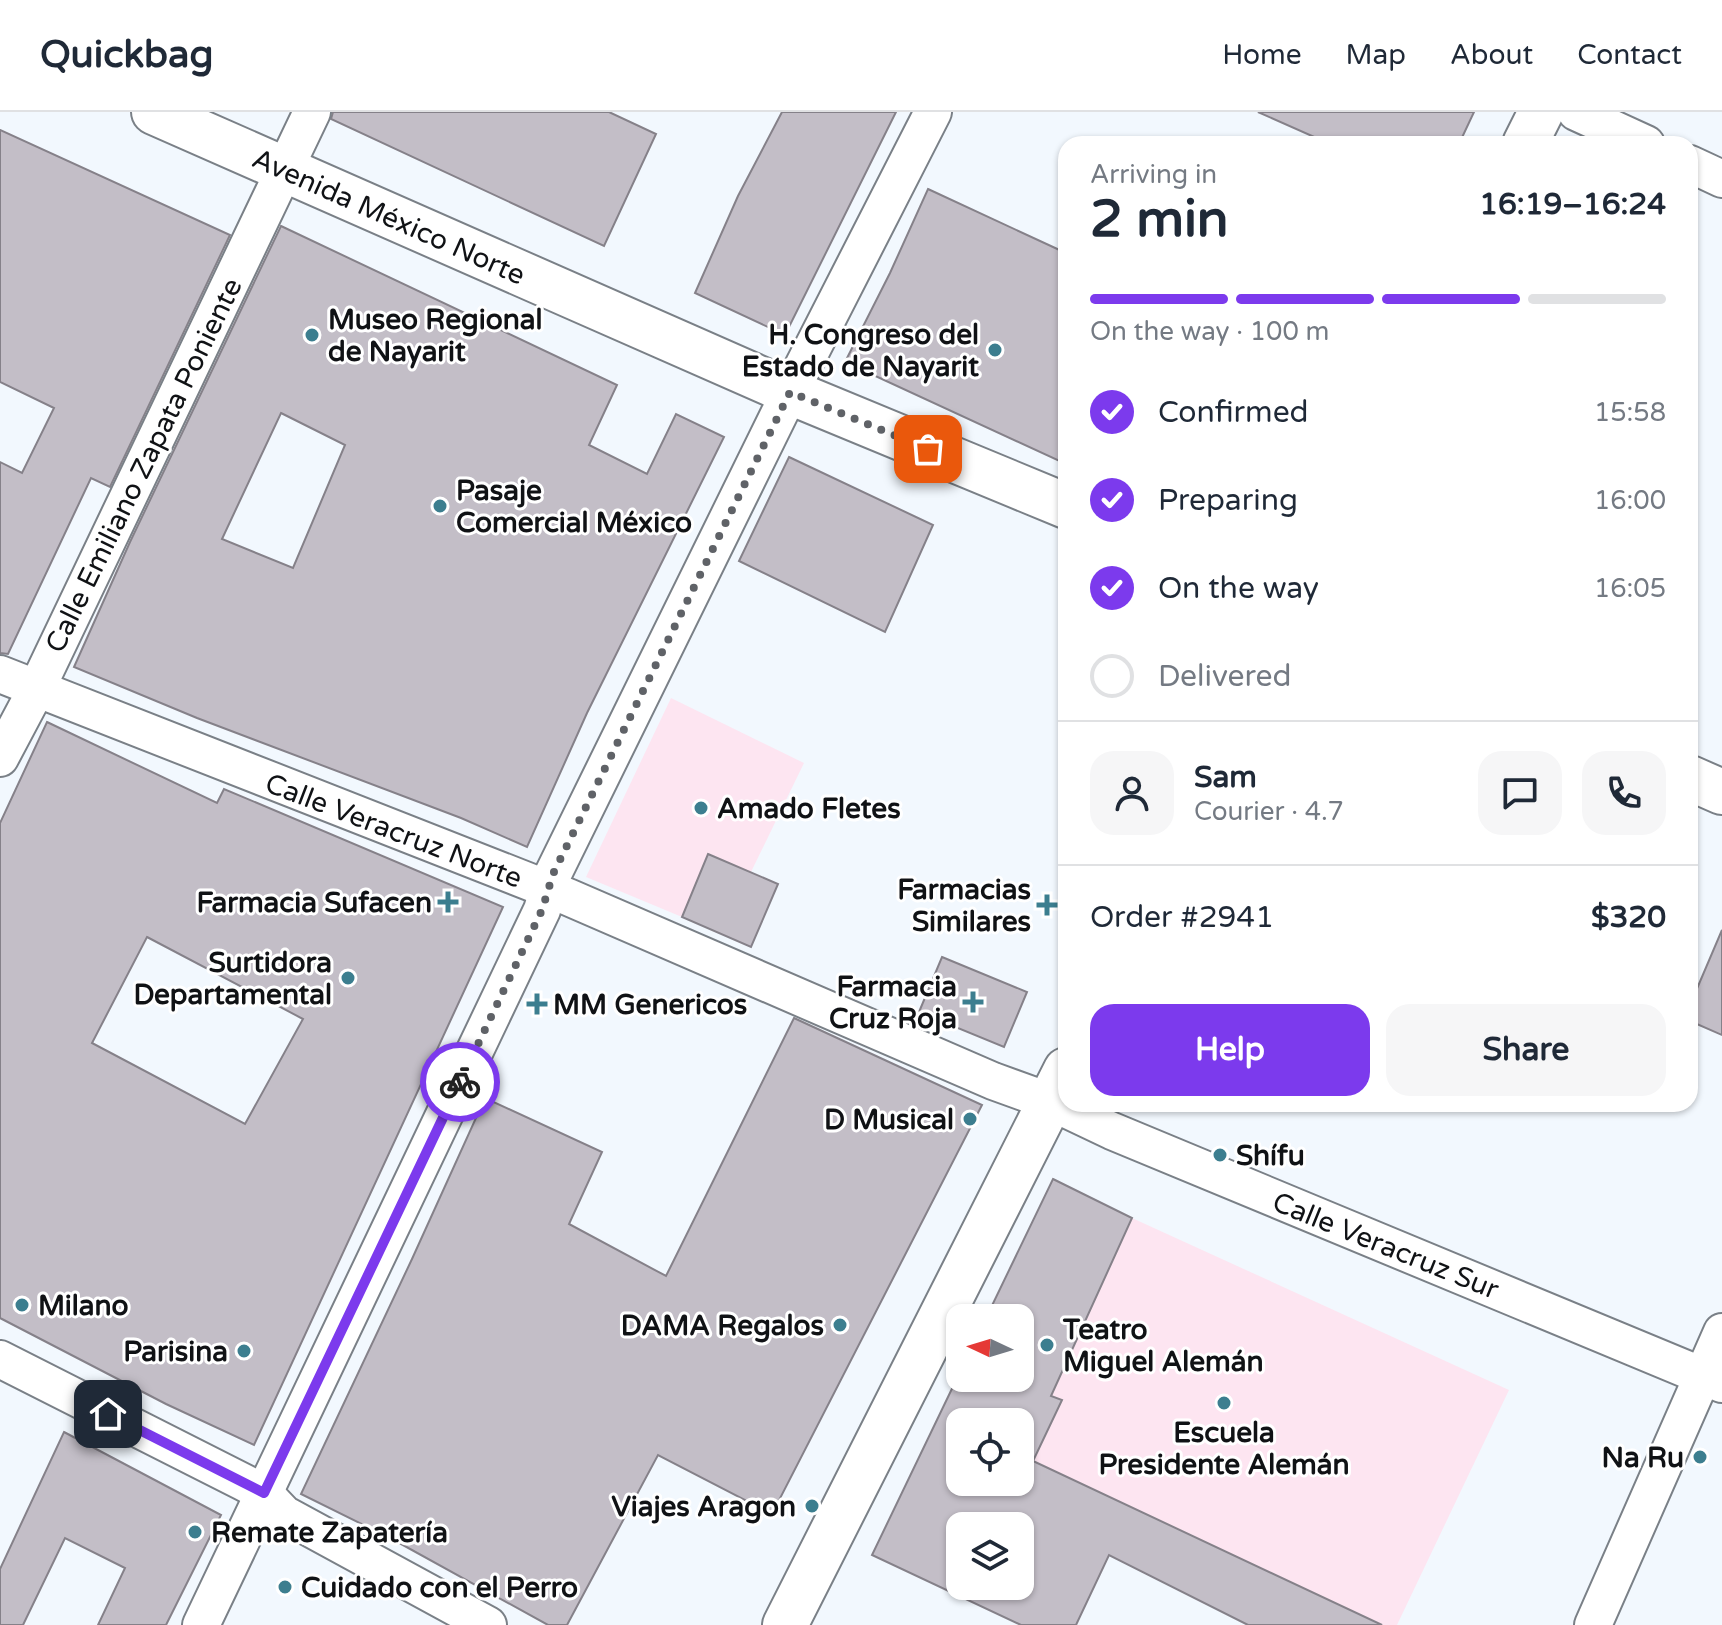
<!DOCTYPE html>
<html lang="en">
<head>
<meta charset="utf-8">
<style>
  :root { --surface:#fff; --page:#f6f6f7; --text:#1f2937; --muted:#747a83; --line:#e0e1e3; --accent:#7c3aed }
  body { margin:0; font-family:"Varela Round",sans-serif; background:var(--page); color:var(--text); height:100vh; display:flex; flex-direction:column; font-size:30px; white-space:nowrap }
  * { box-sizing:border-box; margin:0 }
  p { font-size:26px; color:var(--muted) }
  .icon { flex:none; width:44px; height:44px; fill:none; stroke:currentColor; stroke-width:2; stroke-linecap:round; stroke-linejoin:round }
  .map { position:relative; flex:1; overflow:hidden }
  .sheet { position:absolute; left:1058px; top:24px; width:640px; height:976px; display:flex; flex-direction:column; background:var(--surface); border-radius:24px; box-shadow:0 2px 6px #0004 }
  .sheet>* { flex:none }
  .needle { width:52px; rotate:274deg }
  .buttons { position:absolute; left:946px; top:1192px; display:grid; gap:16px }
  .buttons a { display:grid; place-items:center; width:88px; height:88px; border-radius:16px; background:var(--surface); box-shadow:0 2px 6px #0004; font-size:40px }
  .pin { position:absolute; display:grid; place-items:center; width:68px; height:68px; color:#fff; margin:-34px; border-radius:16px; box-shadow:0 4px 12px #0006 }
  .courier { position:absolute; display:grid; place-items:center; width:80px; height:80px; margin:-40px; border:6px solid #7c3aed; border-radius:50%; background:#fff; color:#222; box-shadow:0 2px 10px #0007 }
  .headline em { font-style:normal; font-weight:700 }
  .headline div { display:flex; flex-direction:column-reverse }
  .headline { display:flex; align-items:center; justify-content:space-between; height:136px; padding:0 32px }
  h1 { font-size:52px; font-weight:700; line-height:60px }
  .bar { display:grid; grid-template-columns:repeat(4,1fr); gap:12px 8px; align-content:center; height:96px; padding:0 32px }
  .bar i { height:10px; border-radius:6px; background:var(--line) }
  .bar .selected { background:var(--accent) }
  .bar p { grid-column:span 4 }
  .line { display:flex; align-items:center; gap:20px; padding:0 32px; border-top:2px solid var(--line) }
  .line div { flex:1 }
  .round { display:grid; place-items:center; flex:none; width:84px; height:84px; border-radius:24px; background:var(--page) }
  ol { padding:0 32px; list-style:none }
  li { display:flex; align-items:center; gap:24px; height:88px }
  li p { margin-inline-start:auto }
  li .icon { padding:8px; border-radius:50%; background:var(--accent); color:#fff; stroke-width:4 }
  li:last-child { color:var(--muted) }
  li i { width:44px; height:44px; border:4px solid var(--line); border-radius:50% }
  .cta { display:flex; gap:16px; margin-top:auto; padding:16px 32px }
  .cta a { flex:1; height:92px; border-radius:24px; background:var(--accent); color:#fff; font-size:32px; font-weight:700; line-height:92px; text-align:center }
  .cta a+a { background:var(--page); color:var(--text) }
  header { display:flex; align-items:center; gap:48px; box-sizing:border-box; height:112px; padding:0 40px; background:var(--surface); border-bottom:2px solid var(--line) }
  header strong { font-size:38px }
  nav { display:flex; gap:44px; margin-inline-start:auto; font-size:28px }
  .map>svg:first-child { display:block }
  .education { fill:#fde5f1 }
  .building { fill:#c3bec7; stroke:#858189; stroke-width:2; fill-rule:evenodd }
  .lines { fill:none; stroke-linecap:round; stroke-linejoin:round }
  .street-casing { stroke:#7a8087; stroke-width:40 }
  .secondary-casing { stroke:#7a8087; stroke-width:48 }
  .primary-casing { stroke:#7a8087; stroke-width:48 }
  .street { stroke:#fff; stroke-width:36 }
  .secondary { stroke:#fff; stroke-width:44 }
  .primary { stroke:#fff; stroke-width:44 }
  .done { stroke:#5f6267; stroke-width:8; stroke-dasharray:0 14.4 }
  .route { stroke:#7c3aed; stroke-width:10 }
  .poi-dot { fill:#3c7e8f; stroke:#fff; stroke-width:3 }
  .labels { text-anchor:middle; stroke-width:6; stroke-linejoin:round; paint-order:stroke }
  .street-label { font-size:28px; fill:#101215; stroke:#fff }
  .poi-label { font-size:28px; font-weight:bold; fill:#101215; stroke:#fff; text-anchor:end }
</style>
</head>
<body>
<header>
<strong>Quickbag</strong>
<nav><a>Home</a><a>Map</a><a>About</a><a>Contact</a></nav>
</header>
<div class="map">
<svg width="1722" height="1513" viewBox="0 0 1722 1513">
  <rect width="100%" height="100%" fill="#f2f8fe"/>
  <g class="education">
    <polygon points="671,586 804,651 751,760 708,742 682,805 586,765"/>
    <polygon points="1053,1067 1132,1106 1509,1278 1397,1513 1382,1513 1020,1343 1020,1310 960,1310 960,1315 939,1304 960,1260 960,1266 1020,1266 1020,1206 986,1206"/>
  </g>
  <g class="building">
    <polygon points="333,0 609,0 656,22 604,134 331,7"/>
    <polygon points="782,0 896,0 785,223 695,181 738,84"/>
    <polygon points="1258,0 1474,0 1459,32 1330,32"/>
    <polygon points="0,18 230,123 110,375 91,366 8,542 0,541 0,350 22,361 54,296 0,270"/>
    <polygon points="928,77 1066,141 1066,352 845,250 890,161"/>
    <path d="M281,114l336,159 -28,60 58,29 29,-60 48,23 -137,276 -60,134 -66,-29 -264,-100 -123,-51 56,-125zM281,301l64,32 -52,123 -71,-29z"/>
    <polygon points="789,345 933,413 885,520 739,449"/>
    <path d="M47,610l170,81 7,-14 279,118 -249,538 -88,-41 -166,-86v-495zM147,825l156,82 -58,105 -153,-81z"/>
    <polygon points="708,742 778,772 751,835 682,805"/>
    <polygon points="1722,818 1722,923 1690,909 1690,893"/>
    <polygon points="942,845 1027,880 1004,935 919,900"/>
    <polygon points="794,906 982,993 772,1402 658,1343 567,1513 548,1513 392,1427 301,1382 412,1147 485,986 602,1040 569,1112 666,1164"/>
    <path d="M1053,1067l79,39 -81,178 11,4 -29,61 349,164h-134l-139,-70 -33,70h-55l-149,-70 88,-183v6h60v-60h-34zM960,1310h60v60h-60zM960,1414h60v60h-60z"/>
    <polygon points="64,1320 221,1403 166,1513 98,1513 125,1456 65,1426 23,1513 0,1513 0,1457"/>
  </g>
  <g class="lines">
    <g class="street-casing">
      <g id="street">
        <polyline points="1576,0 1646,32"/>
        <polyline points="1690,52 1722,67"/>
        <polyline points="0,562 568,785 993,969 1051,990 1112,1019 1722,1272"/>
        <polyline points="0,646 36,578 312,0"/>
        <polyline points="0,1247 243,1370 264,1381 284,1402 488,1513"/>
        <polyline points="201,1513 542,798 553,762 790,280 933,0"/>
        <polyline points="1593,1513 1722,1220"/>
      </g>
    </g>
    <g class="secondary-casing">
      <g id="secondary">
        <polyline points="1525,32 1541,0"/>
        <polyline points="785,1513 1066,958"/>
      </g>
    </g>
    <g class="primary-casing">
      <g id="primary">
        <polyline points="154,0 790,280 1066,394"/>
        <polyline points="1690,666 1722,680"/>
      </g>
    </g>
    <use href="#street" class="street"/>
    <use href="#secondary" class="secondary"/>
    <use href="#primary" class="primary"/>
  </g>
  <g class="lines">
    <polyline class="done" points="460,970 542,798 553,762 790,280 928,337"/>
    <polyline class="route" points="108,1302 264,1381 460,970"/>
  </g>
  <g class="poi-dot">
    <circle cx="312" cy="223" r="8"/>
    <circle cx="995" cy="238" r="8"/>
    <circle cx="440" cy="394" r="8"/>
    <circle cx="701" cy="696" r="8"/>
    <path d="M444 778h8v8h8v8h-8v8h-8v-8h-8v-8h8z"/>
    <path d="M1043 781h8v8h8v8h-8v8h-8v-8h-8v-8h8z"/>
    <circle cx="348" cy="866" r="8"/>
    <path d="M969 878h8v8h8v8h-8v8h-8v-8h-8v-8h8z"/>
    <path d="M533 880h8v8h8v8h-8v8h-8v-8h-8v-8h8z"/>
    <circle cx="970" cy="1007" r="8"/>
    <circle cx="1220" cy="1043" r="8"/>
    <circle cx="22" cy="1193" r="8"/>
    <circle cx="840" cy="1213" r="8"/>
    <circle cx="1047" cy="1233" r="8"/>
    <circle cx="244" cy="1239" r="8"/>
    <circle cx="1224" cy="1291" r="8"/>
    <circle cx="1700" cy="1345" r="8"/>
    <circle cx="812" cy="1394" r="8"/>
    <circle cx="195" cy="1420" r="8"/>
    <circle cx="285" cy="1475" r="8"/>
  </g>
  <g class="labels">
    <g class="street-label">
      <text transform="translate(389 104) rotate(24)" y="10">Avenida México Norte</text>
      <text transform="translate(143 353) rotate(-64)" y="10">Calle Emiliano Zapata Poniente</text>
      <text transform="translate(394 718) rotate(21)" y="10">Calle Veracruz Norte</text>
      <text transform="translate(1386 1133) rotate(22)" y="10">Calle Veracruz Sur</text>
    </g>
    <g class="poi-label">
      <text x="328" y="217" text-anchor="start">Museo Regional<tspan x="328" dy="32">de Nayarit</tspan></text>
      <text x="979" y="232">H. Congreso del<tspan x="979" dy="32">Estado de Nayarit</tspan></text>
      <text x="456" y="388" text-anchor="start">Pasaje<tspan x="456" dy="32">Comercial México</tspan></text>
      <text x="717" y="706" text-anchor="start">Amado Fletes</text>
      <text x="1031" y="787">Farmacias<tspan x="1031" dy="32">Similares</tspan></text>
      <text x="432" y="800">Farmacia Sufacen</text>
      <text x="332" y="860">Surtidora<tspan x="332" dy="32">Departamental</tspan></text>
      <text x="957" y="884">Farmacia<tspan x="957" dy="32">Cruz Roja</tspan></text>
      <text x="553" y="902" text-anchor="start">MM Genericos</text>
      <text x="954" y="1017">D Musical</text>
      <text x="1236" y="1053" text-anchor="start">Shífu</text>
      <text x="38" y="1203" text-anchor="start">Milano</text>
      <text x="824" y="1223">DAMA Regalos</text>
      <text x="1063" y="1227" text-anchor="start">Teatro<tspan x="1063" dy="32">Miguel Alemán</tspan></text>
      <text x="228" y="1249">Parisina</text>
      <text x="1224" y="1330" text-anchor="middle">Escuela<tspan x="1224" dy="32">Presidente Alemán</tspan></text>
      <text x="1684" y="1355">Na Ru</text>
      <text x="796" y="1404">Viajes Aragon</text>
      <text x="211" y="1430" text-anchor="start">Remate Zapatería</text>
      <text x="301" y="1485" text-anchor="start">Cuidado con el Perro</text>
    </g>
  </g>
</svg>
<div class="buttons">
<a><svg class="needle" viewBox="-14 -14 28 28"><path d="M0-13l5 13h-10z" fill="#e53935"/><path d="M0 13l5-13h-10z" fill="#747a83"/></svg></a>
<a><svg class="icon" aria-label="locate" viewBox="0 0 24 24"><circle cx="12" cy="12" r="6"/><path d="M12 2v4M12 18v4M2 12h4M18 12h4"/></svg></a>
<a><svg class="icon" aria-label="layers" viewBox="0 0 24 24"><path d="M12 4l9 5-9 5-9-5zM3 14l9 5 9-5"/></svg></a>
</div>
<div class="pin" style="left:928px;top:337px;background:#ea580c"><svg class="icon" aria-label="bag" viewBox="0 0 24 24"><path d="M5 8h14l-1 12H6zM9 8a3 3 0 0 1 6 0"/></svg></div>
<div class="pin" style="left:108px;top:1302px;background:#1f2937"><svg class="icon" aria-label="home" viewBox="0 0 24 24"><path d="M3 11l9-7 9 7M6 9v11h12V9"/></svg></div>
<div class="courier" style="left:460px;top:970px"><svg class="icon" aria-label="bike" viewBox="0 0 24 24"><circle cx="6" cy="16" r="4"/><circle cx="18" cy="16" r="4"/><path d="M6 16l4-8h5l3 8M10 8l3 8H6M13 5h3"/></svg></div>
<section class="sheet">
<div class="headline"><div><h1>2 min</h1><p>Arriving in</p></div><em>16:19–16:24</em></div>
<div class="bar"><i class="selected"></i><i class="selected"></i><i class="selected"></i><i></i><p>On the way · 100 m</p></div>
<ol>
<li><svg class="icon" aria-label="check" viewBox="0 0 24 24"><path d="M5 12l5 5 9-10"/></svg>Confirmed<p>15:58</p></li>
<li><svg class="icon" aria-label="check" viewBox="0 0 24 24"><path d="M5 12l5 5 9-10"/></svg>Preparing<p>16:00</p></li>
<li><svg class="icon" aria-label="check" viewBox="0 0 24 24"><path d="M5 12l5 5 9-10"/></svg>On the way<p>16:05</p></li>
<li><i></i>Delivered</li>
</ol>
<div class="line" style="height:144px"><a class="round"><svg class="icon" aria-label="person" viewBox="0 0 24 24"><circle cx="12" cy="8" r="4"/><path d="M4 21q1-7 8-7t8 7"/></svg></a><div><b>Sam</b><p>Courier · 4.7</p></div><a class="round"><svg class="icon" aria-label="chat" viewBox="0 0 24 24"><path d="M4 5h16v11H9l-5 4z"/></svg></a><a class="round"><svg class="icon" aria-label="phone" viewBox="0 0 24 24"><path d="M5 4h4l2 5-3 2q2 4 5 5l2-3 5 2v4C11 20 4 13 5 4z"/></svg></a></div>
<div class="line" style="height:104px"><div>Order #2941</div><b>$320</b></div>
<div class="cta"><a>Help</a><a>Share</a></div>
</section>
</div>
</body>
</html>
